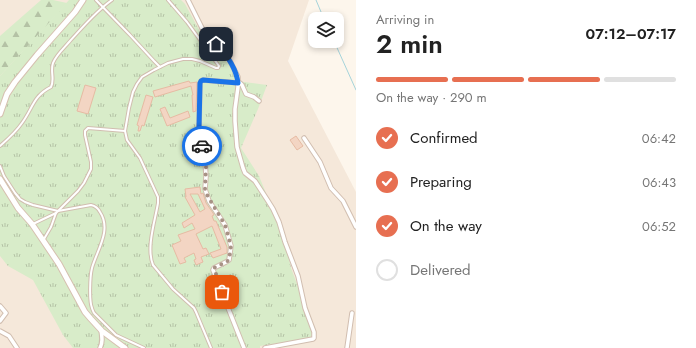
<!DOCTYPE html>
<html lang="en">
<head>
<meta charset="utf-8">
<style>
  :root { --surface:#fff; --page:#f6f6f6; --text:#222; --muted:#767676; --line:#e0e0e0; --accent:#e76f51 }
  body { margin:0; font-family:Jost,sans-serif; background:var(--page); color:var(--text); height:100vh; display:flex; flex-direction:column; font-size:15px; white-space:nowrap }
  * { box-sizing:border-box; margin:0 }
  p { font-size:13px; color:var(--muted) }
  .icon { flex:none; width:22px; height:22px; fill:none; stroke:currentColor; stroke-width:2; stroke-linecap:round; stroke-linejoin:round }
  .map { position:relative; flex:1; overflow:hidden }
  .panel { display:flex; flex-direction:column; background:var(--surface); width:340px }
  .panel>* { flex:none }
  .controls { position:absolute; left:308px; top:12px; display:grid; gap:8px }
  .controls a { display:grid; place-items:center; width:36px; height:36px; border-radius:8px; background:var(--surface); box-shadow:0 2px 6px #0003; font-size:20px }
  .pin { position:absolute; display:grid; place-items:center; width:34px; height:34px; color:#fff; margin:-17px; border-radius:8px; box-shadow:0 2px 6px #0006 }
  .courier { position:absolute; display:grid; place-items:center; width:40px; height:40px; margin:-20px; border:3px solid #1a73e8; border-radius:50%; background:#fff; color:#222; box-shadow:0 1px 5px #0007 }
  .summary em { font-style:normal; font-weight:600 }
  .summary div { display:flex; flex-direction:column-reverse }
  .summary { display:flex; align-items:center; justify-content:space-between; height:68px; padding:0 20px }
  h1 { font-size:26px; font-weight:600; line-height:30px }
  .bar { display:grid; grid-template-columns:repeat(4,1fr); gap:6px 4px; align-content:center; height:48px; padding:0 20px }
  .bar i { height:5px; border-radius:3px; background:var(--line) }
  .bar .selected { background:var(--accent) }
  .bar p { grid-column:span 4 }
  ol { padding:0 20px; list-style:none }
  li { display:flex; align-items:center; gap:12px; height:44px }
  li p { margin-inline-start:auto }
  li .icon { padding:4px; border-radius:50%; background:var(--accent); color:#fff; stroke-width:4 }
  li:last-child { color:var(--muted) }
  li i { width:22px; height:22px; border:2px solid var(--line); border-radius:50% }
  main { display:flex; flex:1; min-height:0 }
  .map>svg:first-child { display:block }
  .residential { fill:#f5e8da }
  .grass { fill:url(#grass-tufts) }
  .forest { fill:url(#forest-firs) }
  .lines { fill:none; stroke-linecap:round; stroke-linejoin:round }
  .stream { stroke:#a5d3da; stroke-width:1 }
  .building { fill:#f3d5c3; stroke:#e6bba3; fill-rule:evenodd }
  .lane-casing { stroke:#d1beb0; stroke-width:4 }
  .street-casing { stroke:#d1beb0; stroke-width:5.5 }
  .secondary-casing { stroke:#d6c0b0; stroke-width:7 }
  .lane { stroke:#fff; stroke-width:2 }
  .street { stroke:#fff; stroke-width:3.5 }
  .secondary { stroke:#fff; stroke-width:5 }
  .done { stroke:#a89285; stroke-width:4; stroke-dasharray:0 7.2 }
  .route { stroke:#1a73e8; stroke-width:5 }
</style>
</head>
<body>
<main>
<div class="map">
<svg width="356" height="348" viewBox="0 0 356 348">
  <defs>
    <pattern id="grass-tufts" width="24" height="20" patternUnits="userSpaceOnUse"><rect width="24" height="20" fill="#d8ecc9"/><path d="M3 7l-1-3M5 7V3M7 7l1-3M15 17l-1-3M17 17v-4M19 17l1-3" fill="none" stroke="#b4c2a5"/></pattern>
    <pattern id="forest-firs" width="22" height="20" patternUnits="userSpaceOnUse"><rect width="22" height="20" fill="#d8ecc9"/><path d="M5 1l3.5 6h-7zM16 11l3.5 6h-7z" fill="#b4c2a5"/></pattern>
  </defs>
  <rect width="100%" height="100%" fill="#fdf6ec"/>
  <polygon class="residential" points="0,0 309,0 288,61 356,192 356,348 0,348"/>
  <polygon class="grass" points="69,0 181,0 185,4 203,37 221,55 230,66 236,81 267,85 258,109 241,148 259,176 285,240 291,268 316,335 304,339 260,346 260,348 73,348 63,335 33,280 8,266 0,256 0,76 38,34"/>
  <polygon class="forest" points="41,0 53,0 67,3 0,76 0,36"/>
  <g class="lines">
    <g class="stream">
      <polyline points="316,0 324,19"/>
      <polyline points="334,41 356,90"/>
    </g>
  </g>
  <g class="building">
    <polygon points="189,81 190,83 197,82 196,111 193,112 192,95 193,95 191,86 155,97 153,91"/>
    <polygon points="85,85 96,88 88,114 77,111"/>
    <polygon points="146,95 153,97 144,126 142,125 140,131 138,131 139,126 137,125"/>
    <polygon points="165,107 170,118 188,111 190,117 167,126 160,109"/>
    <polygon points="296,136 303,146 297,150 290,140"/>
    <path d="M200,187l1,7 2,-1 3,10 7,10 1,2 -2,1 2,5h2l11,26v6l-14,5 -3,-5 11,-4 -9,-23 -16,8 7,15 3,-1 3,6 -8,3 2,5 -7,3 -2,-5 2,-1 -2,-6 -10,5 2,4 -6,2 -8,-19 9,-4 -3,-6 17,-6 -3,-6 -8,5 -2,-5 13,-8 -10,-18h1l-1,-8zM190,194h8l7,15 -5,3z"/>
  </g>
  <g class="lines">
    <g class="lane-casing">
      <g id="lane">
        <polyline points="96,0 130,35 154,61 160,67"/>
        <path d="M168,0l19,22 32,44 -1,2h-2l-16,-7 -8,-2h-9l-15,4 -14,7 -12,7 -5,7 -4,8 -4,16 -4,23 2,9 13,18 18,39v6c-3,18 -12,45 -5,62l20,24 21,19 2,4 15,36"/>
        <path d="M0,146c8,-7 16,-14 22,-23 11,-15 11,-27 29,-36 4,-7 -1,-16 2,-24 3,-8 11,-15 17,-22 13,-14 26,-30 42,-41"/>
        <path d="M0,166l4,10 11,17 5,6 5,3 8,3 25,6 33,-6c5,1 7,3 9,7 12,18 -3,38 -8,56 -2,8 -3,33 0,40 1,3 1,4 3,6l21,21 28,13"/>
        <polyline points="33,224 56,213 78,191 84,183 91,169 91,162 85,135 85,131 88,128 125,131"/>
        <polyline points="44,239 51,227 56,213"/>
      </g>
    </g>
    <g class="street-casing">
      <g id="street">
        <polyline points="188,0 203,30 208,37 226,55 230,61 238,77 238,87 235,109 235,121 237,147 243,168 245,173 255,181 268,201 273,209 279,222 285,242 298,276 305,308 314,332 314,338 313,339 265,348"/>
        <polyline points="304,138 320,162 331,188 343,201 356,227"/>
        <polyline points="0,306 6,313 0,321"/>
        <polyline points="0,331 9,336 17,348"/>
        <path d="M100,348c3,-6 2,-11 1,-18"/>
        <polyline points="244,348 213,270 214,268 226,262 229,260 231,246 225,225 209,201 205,189 206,177 205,159 199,128 200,83 201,81 203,80 240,83 242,85 246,94 254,97 259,101"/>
        <polyline points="347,348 352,313"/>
      </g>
    </g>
    <g class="secondary-casing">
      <g id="secondary">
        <polyline points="0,114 7,94 15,82 37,55 75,12 83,0"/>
        <polyline points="0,179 18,208 32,224 59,264 85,312 91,319 102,331 125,348"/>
      </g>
    </g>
    <use href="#lane" class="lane"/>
    <use href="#street" class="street"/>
    <use href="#secondary" class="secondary"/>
  </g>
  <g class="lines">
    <polyline class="done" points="202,146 206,167 205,189 207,195 225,225 231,246 229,260 226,262 214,268 222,292"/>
    <path class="route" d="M202,146l-3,-18 1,-45 1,-2 2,-1 35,3c-2,-16 -11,-28 -22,-39"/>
  </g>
</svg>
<div class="controls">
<a><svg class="icon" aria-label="layers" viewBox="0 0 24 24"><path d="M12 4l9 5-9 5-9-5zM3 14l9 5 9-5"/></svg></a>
</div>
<div class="pin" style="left:222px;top:292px;background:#ea580c"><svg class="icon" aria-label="bag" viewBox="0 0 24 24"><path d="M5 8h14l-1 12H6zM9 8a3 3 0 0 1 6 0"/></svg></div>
<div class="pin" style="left:216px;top:44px;background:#1f2937"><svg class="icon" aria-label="home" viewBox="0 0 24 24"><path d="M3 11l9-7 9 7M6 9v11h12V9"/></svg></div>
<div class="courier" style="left:202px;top:146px"><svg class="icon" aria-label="car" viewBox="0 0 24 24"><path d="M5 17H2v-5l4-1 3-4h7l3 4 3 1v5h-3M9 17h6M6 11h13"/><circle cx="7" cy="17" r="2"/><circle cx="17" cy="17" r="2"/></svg></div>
</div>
<section class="panel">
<div class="summary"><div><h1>2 min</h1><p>Arriving in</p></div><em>07:12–07:17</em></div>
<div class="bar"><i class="selected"></i><i class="selected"></i><i class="selected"></i><i></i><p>On the way · 290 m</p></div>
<ol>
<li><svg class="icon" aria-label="check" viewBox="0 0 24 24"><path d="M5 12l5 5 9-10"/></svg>Confirmed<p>06:42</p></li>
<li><svg class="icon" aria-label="check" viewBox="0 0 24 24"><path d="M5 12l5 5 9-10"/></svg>Preparing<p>06:43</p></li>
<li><svg class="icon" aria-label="check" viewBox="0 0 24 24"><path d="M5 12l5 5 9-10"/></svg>On the way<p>06:52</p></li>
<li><i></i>Delivered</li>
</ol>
</section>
</main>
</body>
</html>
